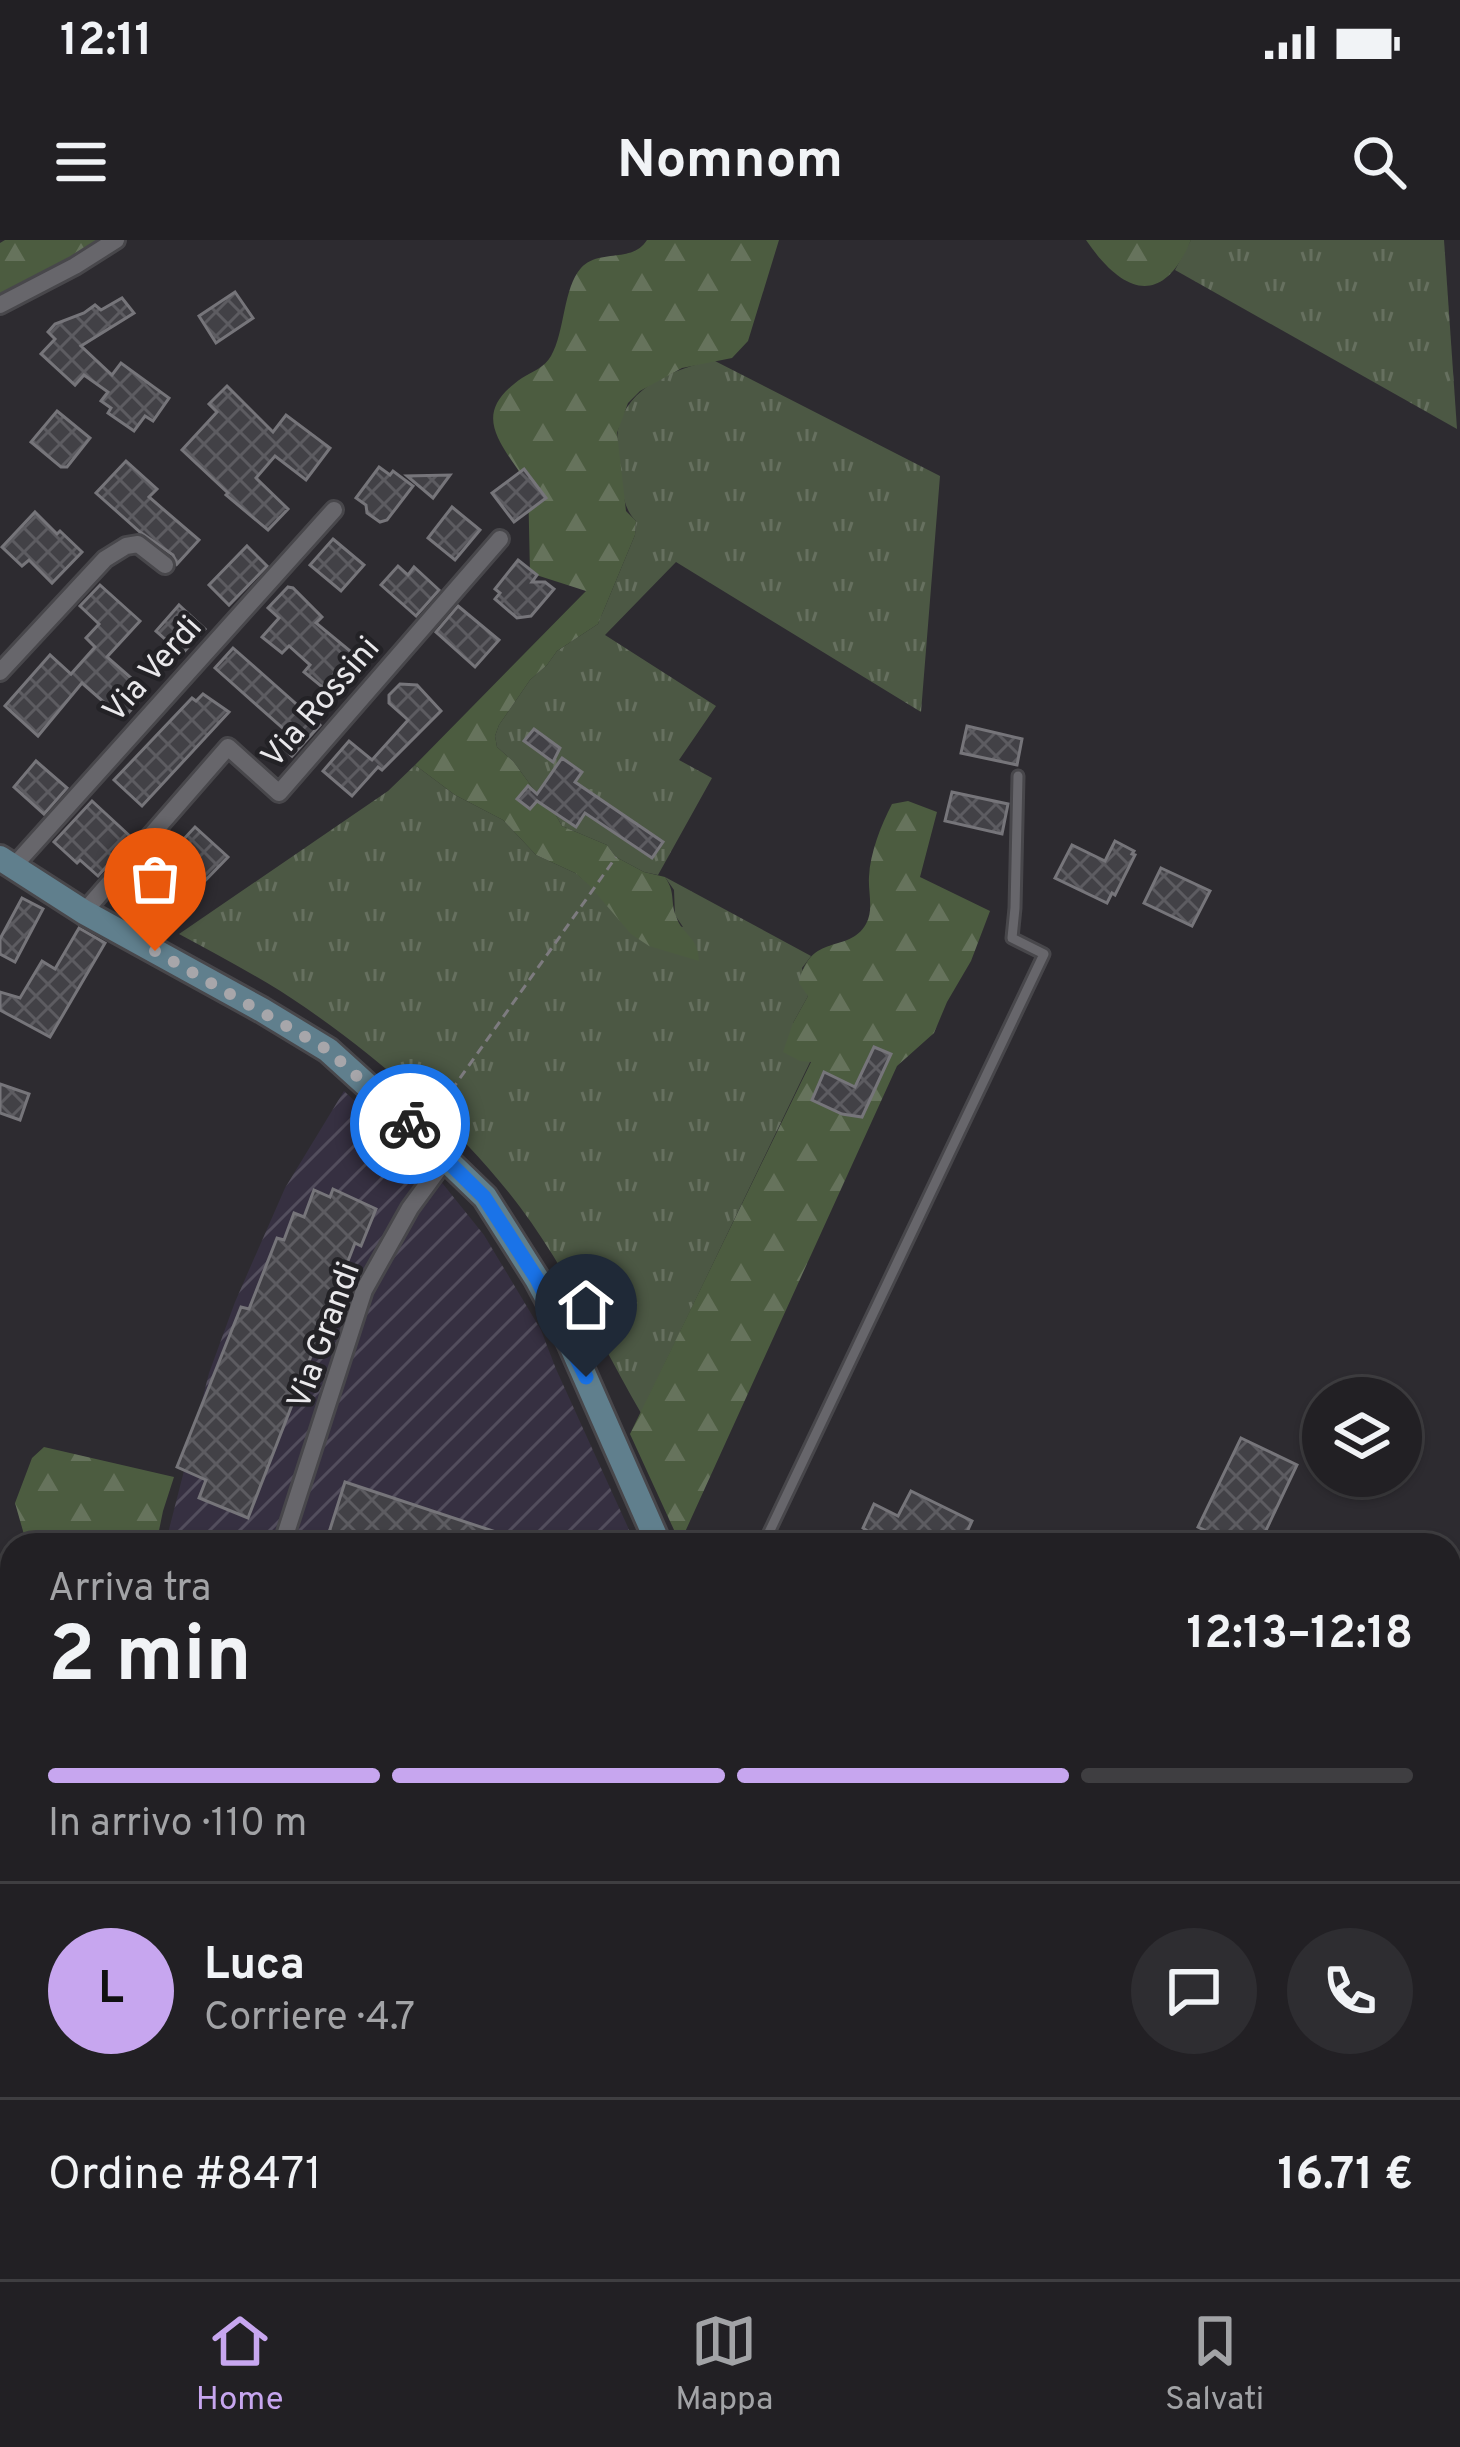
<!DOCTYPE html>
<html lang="it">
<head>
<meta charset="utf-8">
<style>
  :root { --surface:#222024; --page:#2e2d31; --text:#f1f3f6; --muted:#a2a3a6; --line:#3f3e41; --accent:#c7a6ef }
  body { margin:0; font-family:Overpass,sans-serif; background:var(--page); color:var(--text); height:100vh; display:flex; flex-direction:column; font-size:45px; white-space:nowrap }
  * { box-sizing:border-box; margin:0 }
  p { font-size:39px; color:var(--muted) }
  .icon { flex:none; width:66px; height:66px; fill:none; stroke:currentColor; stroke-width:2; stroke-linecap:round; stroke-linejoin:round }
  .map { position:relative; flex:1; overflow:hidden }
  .drawer { position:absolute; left:0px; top:1293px; width:1461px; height:747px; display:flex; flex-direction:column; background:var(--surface); border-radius:36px 36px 0 0; box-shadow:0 3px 9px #0004,0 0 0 3px var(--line) }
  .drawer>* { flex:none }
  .buttons { position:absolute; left:1302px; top:1137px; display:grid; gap:24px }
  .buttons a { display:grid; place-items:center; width:120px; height:120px; border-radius:50%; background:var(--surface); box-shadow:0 3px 9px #0004,0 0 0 3px var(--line); font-size:60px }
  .pin { position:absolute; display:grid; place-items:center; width:102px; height:102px; color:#fff; margin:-123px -51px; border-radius:50% 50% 50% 0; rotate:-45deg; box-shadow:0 0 12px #0007 }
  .pin .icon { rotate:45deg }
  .courier { position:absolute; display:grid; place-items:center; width:120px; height:120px; margin:-60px; border:9px solid #1a73e8; border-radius:50%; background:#fff; color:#222; box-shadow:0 3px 15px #0007 }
  .overview em { font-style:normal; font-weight:700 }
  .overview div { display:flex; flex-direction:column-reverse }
  .overview { display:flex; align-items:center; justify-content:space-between; height:204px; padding:0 48px }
  h1 { font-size:78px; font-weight:700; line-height:90px }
  .bar { display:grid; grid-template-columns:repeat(4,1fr); gap:18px 12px; align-content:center; height:144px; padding:0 48px }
  .bar i { height:15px; border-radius:9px; background:var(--line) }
  .bar .current { background:var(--accent) }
  .bar p { grid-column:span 4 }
  .line { display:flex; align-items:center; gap:30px; padding:0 48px; border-top:3px solid var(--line) }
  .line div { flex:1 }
  .round { display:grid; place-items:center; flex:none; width:126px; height:126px; border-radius:63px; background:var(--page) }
  .status { display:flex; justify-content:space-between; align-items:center; height:84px; padding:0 60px; background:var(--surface); direction:ltr }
  .status svg { height:33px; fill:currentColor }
  header { display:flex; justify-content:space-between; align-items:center; height:156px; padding:0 48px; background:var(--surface); font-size:54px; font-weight:700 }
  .dock { display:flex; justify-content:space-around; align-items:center; height:168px; border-top:3px solid var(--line); background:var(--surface); font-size:33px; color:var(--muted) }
  .dock a { display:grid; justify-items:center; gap:6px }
  .dock .current { color:var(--accent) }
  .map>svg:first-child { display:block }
  .industrial { fill:url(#industrial-furrows) }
  .grass { fill:url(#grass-tufts) }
  .forest { fill:url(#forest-firs) }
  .building { fill:url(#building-cross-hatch); stroke:#76757a; stroke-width:3 }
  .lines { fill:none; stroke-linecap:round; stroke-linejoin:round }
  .service-casing { stroke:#48474b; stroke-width:15 }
  .minor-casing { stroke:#48474b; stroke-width:22 }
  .secondary-casing { stroke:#48474b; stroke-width:30 }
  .path { stroke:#7d7b7f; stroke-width:3; stroke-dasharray:9 6; stroke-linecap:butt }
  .service { stroke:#67666b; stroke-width:9 }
  .minor { stroke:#67666b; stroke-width:16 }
  .secondary { stroke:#607f8d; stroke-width:24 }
  .done { stroke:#a7a6aa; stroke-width:12; stroke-dasharray:0 21.6 }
  .route { stroke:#1a73e8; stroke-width:15 }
  .labels { text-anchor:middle; stroke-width:9; stroke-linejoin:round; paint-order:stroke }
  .street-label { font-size:33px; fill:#e9e8eb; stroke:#232226 }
</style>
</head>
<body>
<div class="status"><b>12:11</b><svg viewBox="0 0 49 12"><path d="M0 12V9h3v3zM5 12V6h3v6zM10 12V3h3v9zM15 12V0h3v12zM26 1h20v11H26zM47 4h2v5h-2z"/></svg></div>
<header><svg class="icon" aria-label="menu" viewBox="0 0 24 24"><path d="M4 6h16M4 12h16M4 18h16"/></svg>Nomnom<svg class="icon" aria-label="search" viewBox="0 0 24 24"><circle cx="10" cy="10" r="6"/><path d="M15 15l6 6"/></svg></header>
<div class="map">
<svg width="1460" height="2039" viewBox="0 0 1460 2039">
  <defs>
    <pattern id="industrial-furrows" width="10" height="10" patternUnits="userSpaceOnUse" patternTransform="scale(3)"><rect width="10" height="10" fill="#363041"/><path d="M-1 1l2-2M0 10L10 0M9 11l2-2" fill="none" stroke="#534e5d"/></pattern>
    <pattern id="grass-tufts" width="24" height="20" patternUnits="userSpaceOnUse" patternTransform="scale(3)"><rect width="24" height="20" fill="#4c5844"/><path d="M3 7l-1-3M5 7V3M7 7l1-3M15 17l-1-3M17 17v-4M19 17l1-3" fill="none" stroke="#66705f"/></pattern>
    <pattern id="forest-firs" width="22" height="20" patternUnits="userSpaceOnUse" patternTransform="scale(3)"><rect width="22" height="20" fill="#4c5c40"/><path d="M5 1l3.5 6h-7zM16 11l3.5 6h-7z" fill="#66735c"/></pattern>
    <pattern id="building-cross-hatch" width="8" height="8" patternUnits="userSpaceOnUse" patternTransform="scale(3)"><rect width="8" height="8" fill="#424146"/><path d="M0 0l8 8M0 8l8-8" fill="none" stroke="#5d5c61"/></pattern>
  </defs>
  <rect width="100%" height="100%" fill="#2d2b30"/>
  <g class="industrial">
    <polygon points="344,851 443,944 484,995 541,1090 556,1129 636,1305 165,1305 209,1133 235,1062 285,948"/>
    <polygon points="12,2010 12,2028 116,2028 160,2039 0,2039 0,2017"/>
    <polygon points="239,2028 485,2028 482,2039 282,2039"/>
    <polygon points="984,2028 1228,2028 1252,2039 990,2039"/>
  </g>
  <g class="grass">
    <polygon points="1191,0 1444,0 1457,189 1175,30"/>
    <path d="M713,120l227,116 -19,236 -245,-150 -71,73 111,71 -37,54 33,18 -54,97 -14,-3 -28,-15 -9,-12 -45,-19 -9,-16 -10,-8 -30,-41 -16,-14 -2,-11 4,-11 31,-45 17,-15 10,-14 41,-27 37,-89 1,-14c-13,-12 -15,-35 -16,-53 -1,-12 -4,-26 -2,-38 9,-45 57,-60 95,-70z"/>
    <path d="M415,525l40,30 48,25 33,35 39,18 14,11 26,30 68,13 -8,-12 -1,-25 -9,-13 146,79 -9,12 6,28 -15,27 18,37 -170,353c-40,-69 -73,-142 -121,-206 -58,-77 -135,-144 -214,-199 -40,-28 -85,-51 -127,-74l209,-143z"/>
  </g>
  <g class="forest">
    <polygon points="5,0 103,0 34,44 0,59 0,3"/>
    <path d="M647,0h132l-31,101 -16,17 -50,10 -42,23 -12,12 -11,30 9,78 10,10 -1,14 -37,89 -41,27 -10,14 -17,15 -31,45 -4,11 2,11 16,14 30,41 10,8 9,16 45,19 9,12 28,15 21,5c11,16 5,24 11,39 7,21 22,19 23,45l-50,-15 -18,-12 -42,-49 -14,-12 -39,-18 -33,-35 -48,-25 -40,-30 171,-174 -56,-18 -2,-93 -4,-1c-26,-40 -53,-66 -2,-101 10,-6 23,-11 29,-22 14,-24 12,-68 30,-88 18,-20 51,-4 66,-28z"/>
    <path d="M1086,0h105c-29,69 -69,53 -105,0z"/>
    <path d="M908,561l29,11 -17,65 70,34 -19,50 -24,41 -13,31 -37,33 -217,477 -50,-109 181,-372 -11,-1 -17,-9 10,-29 15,-27 -9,-13c11,-52 49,-28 67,-59 8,-14 2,-32 3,-47 1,-24 12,-52 23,-73z"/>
    <polygon points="44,1207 174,1237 163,1271 156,1305 27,1305 15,1263 32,1218"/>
    <polygon points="871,2028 938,2028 943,2039 866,2039"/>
  </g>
  <g class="building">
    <polygon points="235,52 253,78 216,103 199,76"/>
    <polygon points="122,58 134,73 81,106 112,135 121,123 169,158 153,181 145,176 134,191 108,173 111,168 101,161 108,152 84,135 75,145 41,114 55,99 48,92 55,84 84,73 95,65 101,70"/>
    <polygon points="227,146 273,192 286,175 330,208 306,240 275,216 256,238 288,269 268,290 226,255 228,253 182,210 217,172 209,164"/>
    <polygon points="57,171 90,198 67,227 61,227 31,202"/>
    <polygon points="126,221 157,249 149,257 199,300 177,324 173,315 140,292 96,253"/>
    <polygon points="379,227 390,235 393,231 413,246 387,280 380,282 367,273 366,265 356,258"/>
    <polygon points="524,229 546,258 514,282 492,253"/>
    <polygon points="450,235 433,258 407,236"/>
    <polygon points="452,267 480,290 455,320 428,298"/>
    <polygon points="35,272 57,294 60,291 82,312 52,343 29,320 22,326 2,307"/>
    <polygon points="333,299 364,325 341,351 310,325"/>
    <polygon points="247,306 267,326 229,365 209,345"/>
    <polygon points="518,320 537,335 532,342 545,342 554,349 531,376 517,378 495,359 500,353 495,349"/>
    <polygon points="398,326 408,335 414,327 439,350 416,376 381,345"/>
    <polygon points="100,345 140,381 107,417 147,452 123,479 82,443 38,496 5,466 50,415 71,434 95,407 86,398 99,384 80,366"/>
    <polygon points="288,347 293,348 322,377 316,383 361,420 332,455 304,432 310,425 289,406 282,413 262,397 279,378 268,368"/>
    <polygon points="179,365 205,389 182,414 156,391"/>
    <polygon points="458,366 499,400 475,427 436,392"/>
    <polygon points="233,408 320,485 292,516 278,503 287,492 215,428"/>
    <polygon points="400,444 417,445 441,471 382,530 378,527 352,556 323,531 349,501 372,520 408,480 389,463 389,455"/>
    <polygon points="203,454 229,472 142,566 114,540 192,458 196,461"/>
    <polygon points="967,486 1022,499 1017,525 961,513"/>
    <polygon points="534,489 560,508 553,522 524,501"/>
    <polygon points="562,518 582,532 575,542 663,602 652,618 585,573 576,587 537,561 530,569 517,559 528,546 537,554"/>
    <polygon points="36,521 67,548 44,574 14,547"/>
    <polygon points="952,552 1008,564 1002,594 945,581"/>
    <polygon points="92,561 132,598 98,636 80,620 77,623 54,602"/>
    <polygon points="195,587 228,617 200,646 168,616"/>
    <polygon points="1115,601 1134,611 1132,614 1135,615 1115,655 1112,653 1107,663 1055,638 1072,605 1105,621"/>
    <polygon points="1161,628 1210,651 1192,686 1144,663"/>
    <polygon points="22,658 43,669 15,722 0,714 0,699"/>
    <polygon points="79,688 105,703 50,797 0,770 0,752 20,758 42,721 55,729"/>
    <polygon points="874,807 891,814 862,877 842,874 812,860 824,832 855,847"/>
    <polygon points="0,844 29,854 20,880 0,873"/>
    <polygon points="333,949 376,969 361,1006 355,1003 248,1278 199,1258 206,1240 177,1227 241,1067 249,1069 277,998 284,1000 294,973 304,977 314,950 330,957"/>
    <polygon points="1241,1198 1297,1225 1259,1305 1196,1305 1204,1290 1198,1287"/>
    <polygon points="345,1242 526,1302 526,1305 325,1305"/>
    <polygon points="911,1251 972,1281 961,1305 871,1305 875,1296 863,1288 874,1264 898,1276"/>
  </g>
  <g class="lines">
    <g class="service-casing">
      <g id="service">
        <polyline points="763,1305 1044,714 1012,698 1015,668 1018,536"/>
        <polyline points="297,2039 300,2028"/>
        <polyline points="476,2039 480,2028"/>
      </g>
    </g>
    <g class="minor-casing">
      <g id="minor">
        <polyline points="0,65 75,26 116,0"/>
        <polyline points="0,432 105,319 126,306 138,304 165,325"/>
        <polyline points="13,627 334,270"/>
        <polyline points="84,672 228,507 279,553 500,299"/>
        <polyline points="282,1305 364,1050 410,968 446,919"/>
        <polyline points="0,1956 12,1970"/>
        <polyline points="0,2005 12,2002"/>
        <polyline points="160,2028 209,2039"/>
        <polyline points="985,2039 987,2028"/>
      </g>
    </g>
    <g class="secondary-casing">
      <g id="secondary">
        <polyline points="0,618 84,672 262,770 328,810 402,877 485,957 537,1039 564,1089 659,1305"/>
        <polyline points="959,2028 964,2039"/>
      </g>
    </g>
    <polyline class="path" points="434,875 616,617"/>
    <use href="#service" class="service"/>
    <use href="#minor" class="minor"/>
    <use href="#secondary" class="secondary"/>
  </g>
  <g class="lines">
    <polyline class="done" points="155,711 328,810 410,884"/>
    <polyline class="route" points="410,884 484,957 537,1039 586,1137"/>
  </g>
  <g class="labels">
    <g class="street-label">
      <text transform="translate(151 428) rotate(-48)" y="12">Via Verdi</text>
      <text transform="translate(319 461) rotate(-49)" y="12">Via Rossini</text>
      <text transform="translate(322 1095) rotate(-70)" y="12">Via Grandi</text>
    </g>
  </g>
</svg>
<div class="buttons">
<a><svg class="icon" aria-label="layers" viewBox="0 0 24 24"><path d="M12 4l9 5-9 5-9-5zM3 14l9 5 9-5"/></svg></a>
</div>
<div class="pin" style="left:155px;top:711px;background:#ea580c"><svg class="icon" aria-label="bag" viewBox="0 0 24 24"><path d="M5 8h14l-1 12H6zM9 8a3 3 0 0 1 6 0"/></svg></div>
<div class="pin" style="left:586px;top:1137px;background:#1f2937"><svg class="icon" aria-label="home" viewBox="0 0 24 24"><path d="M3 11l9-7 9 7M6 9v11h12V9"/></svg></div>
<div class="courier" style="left:410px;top:884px"><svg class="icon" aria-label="bike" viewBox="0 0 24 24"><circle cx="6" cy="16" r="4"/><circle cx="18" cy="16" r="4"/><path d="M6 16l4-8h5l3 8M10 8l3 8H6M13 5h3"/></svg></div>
<section class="drawer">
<div class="overview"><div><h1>2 min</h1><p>Arriva tra</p></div><em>12:13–12:18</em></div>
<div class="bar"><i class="current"></i><i class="current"></i><i class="current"></i><i></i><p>In arrivo · 110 m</p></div>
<div class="line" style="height:216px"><b class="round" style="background:var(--accent);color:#111">L</b><div><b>Luca</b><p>Corriere · 4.7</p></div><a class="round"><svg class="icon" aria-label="chat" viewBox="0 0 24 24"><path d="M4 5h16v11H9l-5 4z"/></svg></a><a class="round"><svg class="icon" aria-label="phone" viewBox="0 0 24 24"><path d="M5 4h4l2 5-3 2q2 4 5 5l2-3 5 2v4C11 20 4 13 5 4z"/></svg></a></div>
<div class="line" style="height:156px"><div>Ordine #8471</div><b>16.71 €</b></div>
</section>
</div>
<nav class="dock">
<a class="current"><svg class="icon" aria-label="home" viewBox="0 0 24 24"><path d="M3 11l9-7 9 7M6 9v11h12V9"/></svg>Home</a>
<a><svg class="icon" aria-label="map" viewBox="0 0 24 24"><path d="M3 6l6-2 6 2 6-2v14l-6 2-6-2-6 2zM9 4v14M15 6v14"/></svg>Mappa</a>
<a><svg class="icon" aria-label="saved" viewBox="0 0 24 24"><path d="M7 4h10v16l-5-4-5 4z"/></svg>Salvati</a>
</nav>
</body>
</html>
